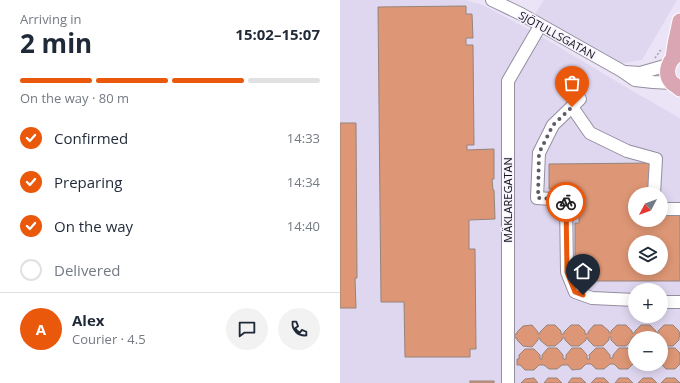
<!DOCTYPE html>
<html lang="en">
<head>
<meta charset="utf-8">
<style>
  :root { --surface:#fff; --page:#f2f2f3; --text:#1f2937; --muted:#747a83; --line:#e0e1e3; --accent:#ea580c }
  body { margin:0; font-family:"Open Sans",sans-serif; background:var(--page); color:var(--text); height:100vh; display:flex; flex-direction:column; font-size:15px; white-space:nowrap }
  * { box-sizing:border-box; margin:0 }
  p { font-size:13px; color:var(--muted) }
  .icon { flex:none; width:22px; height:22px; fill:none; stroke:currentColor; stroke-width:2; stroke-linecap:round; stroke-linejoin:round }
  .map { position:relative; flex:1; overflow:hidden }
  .panel { display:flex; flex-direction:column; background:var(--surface); width:340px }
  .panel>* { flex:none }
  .needle { width:26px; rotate:229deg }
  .fabs { position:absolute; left:288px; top:187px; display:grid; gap:8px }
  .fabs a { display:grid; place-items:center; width:40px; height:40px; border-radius:50%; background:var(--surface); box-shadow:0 2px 10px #0003; font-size:20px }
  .pin { position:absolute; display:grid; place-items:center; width:34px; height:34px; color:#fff; margin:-41px -17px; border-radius:50% 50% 50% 0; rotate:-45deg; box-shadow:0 0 4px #0007 }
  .pin .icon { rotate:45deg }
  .courier { position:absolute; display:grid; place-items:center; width:40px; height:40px; margin:-20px; border:3px solid #ea580c; border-radius:50%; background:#fff; color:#222; box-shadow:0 1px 5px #0007 }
  .summary em { font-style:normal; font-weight:700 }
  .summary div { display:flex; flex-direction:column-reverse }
  .summary { display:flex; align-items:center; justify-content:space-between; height:68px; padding:0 20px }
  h1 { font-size:26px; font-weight:700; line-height:30px }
  .bar { display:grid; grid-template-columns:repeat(4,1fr); gap:6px 4px; align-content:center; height:48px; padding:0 20px }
  .bar i { height:5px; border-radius:3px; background:var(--line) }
  .bar .on { background:var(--accent) }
  .bar p { grid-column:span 4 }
  .line { display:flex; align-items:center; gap:10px; padding:0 20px; border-top:1px solid var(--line) }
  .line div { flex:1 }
  .round { display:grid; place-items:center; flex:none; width:42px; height:42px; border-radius:21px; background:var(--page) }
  ol { padding:0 20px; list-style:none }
  li { display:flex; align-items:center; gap:12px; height:44px }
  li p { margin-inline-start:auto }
  li .icon { padding:4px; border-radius:50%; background:var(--accent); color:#fff; stroke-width:4 }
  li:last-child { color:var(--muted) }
  li i { width:22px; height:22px; border:2px solid var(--line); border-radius:50% }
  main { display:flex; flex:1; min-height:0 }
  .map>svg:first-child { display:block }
  .built { fill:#dfd7f0; fill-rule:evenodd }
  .building { fill:#de9776; stroke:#95837a; fill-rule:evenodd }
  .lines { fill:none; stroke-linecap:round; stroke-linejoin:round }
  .minor-casing { stroke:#948e9f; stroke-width:14 }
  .major-casing { stroke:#fff; stroke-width:17 }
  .path { stroke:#a4a0ae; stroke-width:1.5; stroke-dasharray:2 2; stroke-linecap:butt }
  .minor { stroke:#fff; stroke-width:12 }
  .major { stroke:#daa6b3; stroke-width:15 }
  .done { stroke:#5e5b65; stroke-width:4; stroke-dasharray:0 7.2 }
  .route { stroke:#ea580c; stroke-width:5 }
  .labels { text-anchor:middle; stroke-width:3; stroke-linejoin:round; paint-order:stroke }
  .street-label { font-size:11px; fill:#131117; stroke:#f6f2fe }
</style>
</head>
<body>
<main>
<section class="panel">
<div class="summary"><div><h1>2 min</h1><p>Arriving in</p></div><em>15:02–15:07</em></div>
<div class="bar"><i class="on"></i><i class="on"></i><i class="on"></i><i></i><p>On the way · 80 m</p></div>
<ol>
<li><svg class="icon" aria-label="check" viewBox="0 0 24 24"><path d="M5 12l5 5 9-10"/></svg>Confirmed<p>14:33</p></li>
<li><svg class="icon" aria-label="check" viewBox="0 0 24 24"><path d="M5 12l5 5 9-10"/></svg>Preparing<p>14:34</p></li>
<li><svg class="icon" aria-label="check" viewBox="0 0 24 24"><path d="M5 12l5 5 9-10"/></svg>On the way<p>14:40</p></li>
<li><i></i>Delivered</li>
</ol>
<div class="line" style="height:72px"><b class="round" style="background:var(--accent);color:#fff">A</b><div><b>Alex</b><p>Courier · 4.5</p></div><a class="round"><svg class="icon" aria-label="chat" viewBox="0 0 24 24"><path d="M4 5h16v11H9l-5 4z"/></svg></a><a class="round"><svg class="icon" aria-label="phone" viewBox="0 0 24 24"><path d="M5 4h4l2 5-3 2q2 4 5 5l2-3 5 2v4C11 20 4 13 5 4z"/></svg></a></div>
</section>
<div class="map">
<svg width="340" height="383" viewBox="0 0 340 383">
  <rect width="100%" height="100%" fill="#eae4f6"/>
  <g class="built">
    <path d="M0,0h125l18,5 56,30 90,54 51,29v265h-340zM295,194h26v26h-26zM295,242h26v26h-26zM295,290h26v26h-26zM295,338h26v26h-26z"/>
    <polygon points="204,0 337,0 302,60 277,64 194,16"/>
  </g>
  <g class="building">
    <polygon points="126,6 126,14 132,14 133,38 126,38 126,45 133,45 134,145 127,145 127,150 154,149 154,179 152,179 153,190 154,190 155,219 129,220 129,249 135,249 136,349 130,349 130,357 65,357 64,302 41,302 38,7"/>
    <polygon points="0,123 16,123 17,278 15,278 16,308 0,308"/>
    <path d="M313,163v26l-10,1 -1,4h-7v26h26v-6h19v67h-105v-58h4v-34h-30v-25zM295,242h26v26h-26z"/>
    <polygon points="192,325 198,332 198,334 200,334 200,332 207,325 215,325 221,331 221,334 224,334 224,332 231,325 239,325 245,331 245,334 248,334 248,332 254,325 262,325 269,331 269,333 271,333 271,331 277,325 286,325 292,331 292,333 295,333 295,331 301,325 310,325 316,331 316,333 318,333 318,331 324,325 333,325 339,331 340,337 339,337 339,340 333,346 324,346 321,343 321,338 316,337 316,338 295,338 295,340 295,337 292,337 292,340 286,346 277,346 271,340 271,337 269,337 269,340 263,346 254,346 248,340 248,338 246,338 246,340 239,346 231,346 225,340 225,338 222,338 222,340 215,346 207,346 200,340 200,338 198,338 198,340 192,347 183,346 177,340 177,338 174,338 174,334 177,334 177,332 183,326"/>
    <polygon points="208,348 217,348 223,355 223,359 226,359 226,355 232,348 241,348 247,355 247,359 250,359 249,355 256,348 264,348 270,355 270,358 273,358 273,355 279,348 288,348 294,354 295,364 318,364 316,364 312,369 303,369 298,364 293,364 288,369 279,369 274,364 270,364 264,369 256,369 251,364 246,364 241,369 232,370 228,365 222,365 217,369 209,369 204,365 199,365 194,370 185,370 180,365 177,365 177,359 179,359 179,355 185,349 194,349 200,355 200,359 202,359 202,355"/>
    <polygon points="326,348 335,348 340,353 340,364 335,369 326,369 321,364 321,353"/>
    <polygon points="194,378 198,383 181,383 185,379"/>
    <polygon points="208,378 217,378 222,383 204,383"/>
    <polygon points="232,378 241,378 246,383 228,383"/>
    <polygon points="256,378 264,378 269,383 251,383"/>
    <polygon points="279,378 288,378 293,383 275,383"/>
    <polygon points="303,378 312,378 317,383 298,383"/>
    <polygon points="326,378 335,378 340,383 321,383"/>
    <rect x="130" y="381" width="24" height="2"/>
  </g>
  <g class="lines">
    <g class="minor-casing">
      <g id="minor">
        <polyline points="152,0 181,14 282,71 295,80 313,82 332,83"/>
        <polyline points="285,72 300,73 328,65"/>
        <polyline points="240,99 213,125 199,153 197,198 226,200 227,272 235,292 252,298 295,300"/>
        <polyline points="232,107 250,133 287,151 316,159 314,194"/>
        <polyline points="321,209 340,209"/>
        <polyline points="321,302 340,302"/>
        <polyline points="168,383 168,81 200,26"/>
      </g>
    </g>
    <g class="major-casing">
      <g id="major">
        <path d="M340,53c-11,5 -17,20 -8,30 3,2 6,4 8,6"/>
        <polyline points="333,58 335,44 340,21"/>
      </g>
    </g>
    <polyline class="path" points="315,58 322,48"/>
    <use href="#minor" class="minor"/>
    <use href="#major" class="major"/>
  </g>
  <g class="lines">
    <polyline class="done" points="226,202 226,200 198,198 199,153 213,125 232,107"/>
    <polyline class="route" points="226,202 227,272 235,292 243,295"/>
  </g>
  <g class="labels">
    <g class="street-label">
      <text transform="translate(217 35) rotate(29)" y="4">SJÖTULLSGATAN</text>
      <text transform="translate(168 200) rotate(-90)" y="4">MÄKLAREGATAN</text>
    </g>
  </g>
</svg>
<div class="fabs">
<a><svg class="needle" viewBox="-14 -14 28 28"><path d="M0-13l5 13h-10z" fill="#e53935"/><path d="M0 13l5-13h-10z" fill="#747a83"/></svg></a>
<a><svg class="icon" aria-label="layers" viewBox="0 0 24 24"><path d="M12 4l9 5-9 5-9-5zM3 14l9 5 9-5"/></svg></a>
<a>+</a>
<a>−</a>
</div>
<div class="pin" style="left:232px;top:107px;background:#ea580c"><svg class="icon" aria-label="bag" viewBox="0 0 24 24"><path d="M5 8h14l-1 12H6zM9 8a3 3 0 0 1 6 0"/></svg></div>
<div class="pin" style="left:243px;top:295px;background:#1f2937"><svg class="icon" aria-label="home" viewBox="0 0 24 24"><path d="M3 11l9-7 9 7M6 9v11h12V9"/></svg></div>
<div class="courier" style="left:226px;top:202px"><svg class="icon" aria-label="bike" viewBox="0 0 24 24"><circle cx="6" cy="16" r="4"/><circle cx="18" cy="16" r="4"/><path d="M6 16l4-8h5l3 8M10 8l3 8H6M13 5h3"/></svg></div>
</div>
</main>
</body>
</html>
